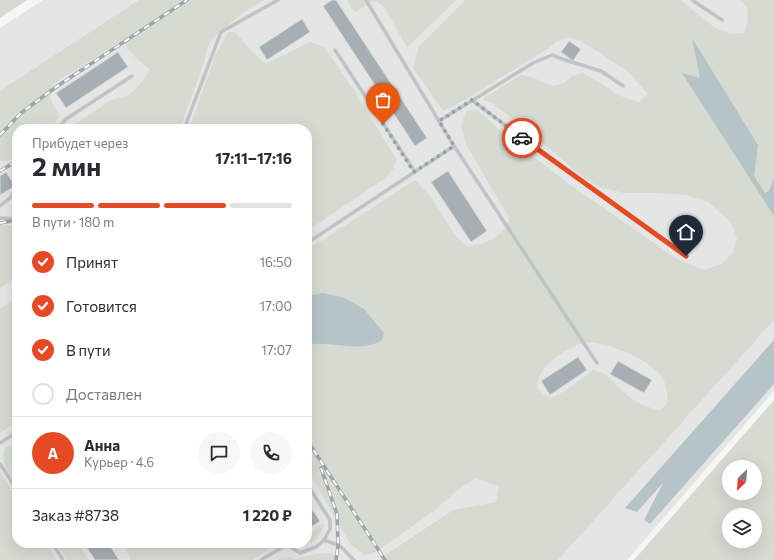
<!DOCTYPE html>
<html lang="ru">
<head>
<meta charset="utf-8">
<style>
  :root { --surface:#fff; --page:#f7f7f7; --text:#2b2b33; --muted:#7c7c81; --line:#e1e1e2; --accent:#e54a25 }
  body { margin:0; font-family:Commissioner,sans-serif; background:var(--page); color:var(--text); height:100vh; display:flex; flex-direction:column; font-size:15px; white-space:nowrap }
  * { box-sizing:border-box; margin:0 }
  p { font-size:13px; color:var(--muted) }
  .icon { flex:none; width:22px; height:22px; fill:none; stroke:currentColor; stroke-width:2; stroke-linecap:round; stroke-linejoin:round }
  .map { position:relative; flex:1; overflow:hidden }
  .details { position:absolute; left:12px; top:124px; width:300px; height:424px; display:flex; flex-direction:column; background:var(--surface); border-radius:16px; box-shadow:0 4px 16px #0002 }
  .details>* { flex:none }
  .needle { width:26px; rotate:205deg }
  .controls { position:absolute; left:722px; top:460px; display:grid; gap:8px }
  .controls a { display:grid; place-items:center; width:40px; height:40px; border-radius:50%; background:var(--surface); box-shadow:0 4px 16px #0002; font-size:20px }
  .pin { position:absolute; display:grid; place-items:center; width:34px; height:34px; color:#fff; margin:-41px -17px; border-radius:50% 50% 50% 0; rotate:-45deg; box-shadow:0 0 4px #0007 }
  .pin .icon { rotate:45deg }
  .courier { position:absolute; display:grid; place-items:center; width:40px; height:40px; margin:-20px; border:3px solid #e54a25; border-radius:50%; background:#fff; color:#222; box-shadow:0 1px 5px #0007 }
  .head em { font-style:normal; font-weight:700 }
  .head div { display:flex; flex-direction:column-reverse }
  .head { display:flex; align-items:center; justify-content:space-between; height:68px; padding:0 20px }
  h1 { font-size:26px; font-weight:700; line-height:30px }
  .bar { display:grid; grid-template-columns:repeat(4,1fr); gap:6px 4px; align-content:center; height:48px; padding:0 20px }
  .bar i { height:5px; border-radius:3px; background:var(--line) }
  .bar .selected { background:var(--accent) }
  .bar p { grid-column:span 4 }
  .line { display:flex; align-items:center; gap:10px; padding:0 20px; border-top:1px solid var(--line) }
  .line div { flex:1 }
  .round { display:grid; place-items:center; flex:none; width:42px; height:42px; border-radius:21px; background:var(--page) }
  ol { padding:0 20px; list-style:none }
  li { display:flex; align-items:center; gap:12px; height:44px }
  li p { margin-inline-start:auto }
  li .icon { padding:4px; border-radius:50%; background:var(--accent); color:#fff; stroke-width:4 }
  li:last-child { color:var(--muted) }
  li i { width:22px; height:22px; border:2px solid var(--line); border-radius:50% }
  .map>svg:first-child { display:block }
  .built { fill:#e4e5e4; fill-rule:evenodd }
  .green { fill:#d6dbd2; fill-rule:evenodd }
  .water { fill:#b6c4c7 }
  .building { fill:#a6afb4; stroke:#d8d8d6 }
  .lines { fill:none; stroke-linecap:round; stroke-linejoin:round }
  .service { stroke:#bfc4c7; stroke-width:3.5 }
  .rail-casing { stroke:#9ea6ab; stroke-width:3.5 }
  .rail { stroke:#fff; stroke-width:2; stroke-dasharray:6; stroke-linecap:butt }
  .done { stroke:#98a4ab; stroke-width:4; stroke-dasharray:0 7.2 }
  .route { stroke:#e54a25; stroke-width:5 }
</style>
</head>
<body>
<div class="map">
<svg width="774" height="560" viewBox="0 0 774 560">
  <rect width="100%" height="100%" fill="#f6f6f3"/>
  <path class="built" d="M43,0h731v391l-147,169h-627v-532zM17,129h290v414h-290z"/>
  <g class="green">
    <polygon points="0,0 27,0 0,18"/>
    <path d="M139,0h125l-20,12 -31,26 -5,8 -4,16 -24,67h-112l43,-29c4,-2 10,-2 15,-4 10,-4 17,-17 24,-26 -5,-5 -10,-8 -15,-13 -4,-5 -7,-10 -12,-14l-6,1 -64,40c-7,13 0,20 7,32l-10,13h-33v30l-17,2v-70z"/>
    <polygon points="347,0 456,0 407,48 386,9 378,2 371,2 355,12 350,7"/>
    <path d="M465,0h216l34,28 16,6 13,-1 4,-13 -1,-13 -8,-7h35v320l-216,240h-176l-1,-2 72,-48 43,-8 3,-15 -23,-9 -21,14 -21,19 -60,42 -9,2 -14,-10 -44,-76v-219l108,-70 16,17 24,38 13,12c18,-4 31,-8 41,-25v-4l-43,-74 -5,-19 5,-14 11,-1 27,24 65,50 108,75 27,11 17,-6 12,-12 4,-14 -6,-16 -23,-20 -22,-7 -29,-2h-33l-24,-6 -13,-7 -83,-68 -14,-10 -8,-3 39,-24 13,3 18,8 12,-3 8,-7 10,-3 17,9 18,13 22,7 9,-8 -21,-23 -45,-29 -12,-4 -13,3 -8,7 -86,53 -20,10 -30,-43 6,-22zM582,343c5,0 11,-1 15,0 23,5 71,22 70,51 0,3 1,7 0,9 -2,3 -5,5 -6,7 -12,-1 -26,-8 -35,-16 -11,-9 -18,-22 -33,-24l-28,21 -13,7 -10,-4 -5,-9c4,-22 26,-34 45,-42z"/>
    <polygon points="228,32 235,32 255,55 266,64 310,42 324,47 354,90 397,160 393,169 387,177 307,231 307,129 189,129 215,56"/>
    <polygon points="0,225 17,225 17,276 0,288"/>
    <polygon points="17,298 17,422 0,433 0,309"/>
    <path d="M774,400v160h-140zM729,467h26v26h-26zM729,515h26v26h-26z"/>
    <path d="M8,446l7,4 2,2v32c-9,-13 -17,-21 -12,-36z"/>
    <polygon points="0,472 17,498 17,543 46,543 57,560 0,560"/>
    <path d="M322,523l2,1c-2,14 -19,27 -32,19h15v-8h2z"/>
    <polygon points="56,543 78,543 89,560 67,560"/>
    <polygon points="124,543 276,543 276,544 253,560 131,560"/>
    <polygon points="329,553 336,556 339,560 277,560 281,558 288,557 295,559 317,554"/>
  </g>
  <g class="water">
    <polygon points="692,38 758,145 754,176 765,193 769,191 774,178 774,216 682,73 700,78"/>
    <path d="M323,293l22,5 19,11 20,24 -2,7c-21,14 -51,0 -75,5v-49z"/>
    <polygon points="774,340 774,384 650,524 644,520 663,483 637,512 625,508"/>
  </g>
  <g class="building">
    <polygon points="332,0 336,0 427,138 415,146 323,6"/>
    <polygon points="302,19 310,32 267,60 259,47"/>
    <polygon points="569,41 581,49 573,61 561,52"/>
    <polygon points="118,52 128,67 66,108 56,93"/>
    <polygon points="448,171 487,231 471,242 431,182"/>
    <polygon points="6,172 15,186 0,195 0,176"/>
    <polygon points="578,357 587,370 550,395 541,381"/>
    <polygon points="618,361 652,380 644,393 610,374"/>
    <polygon points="307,502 320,521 307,530"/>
    <polygon points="84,543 108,543 119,560 95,560"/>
  </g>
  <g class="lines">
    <g class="service">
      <polyline points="366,0 454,146 597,363"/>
      <polyline points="692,0 722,20"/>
      <polyline points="335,50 415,172"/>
      <polyline points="472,100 522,138 686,256"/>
      <polyline points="439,121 533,63 552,55 565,60 601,71 623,86"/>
      <polyline points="57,129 66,119 132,76"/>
      <polyline points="184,129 221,32 278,0"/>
      <polyline points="0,206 11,197 17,187"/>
      <polyline points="0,218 17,219"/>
      <polyline points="307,243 454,146"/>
      <polyline points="0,443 17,432"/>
      <polyline points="0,464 17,490"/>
      <polyline points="324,540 340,546 354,560"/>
      <polyline points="52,543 63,560"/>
      <polyline points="284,543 300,553 316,547 324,540 330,529 330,520 307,484"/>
      <polyline points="261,560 286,545"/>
    </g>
    <g class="rail-casing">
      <g id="rail">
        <polyline points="0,135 21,113 56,87 187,0"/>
        <polyline points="0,171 17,161"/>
        <polyline points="0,223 17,220"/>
        <polyline points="307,440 385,560"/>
        <polyline points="321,468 337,514 338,546 336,560"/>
      </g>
    </g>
    <use href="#rail" class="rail"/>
  </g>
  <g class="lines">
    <polyline class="done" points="383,124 414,172 454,146 439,121 472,100 522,138"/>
    <polyline class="route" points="522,138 686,256"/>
  </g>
</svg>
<div class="controls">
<a><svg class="needle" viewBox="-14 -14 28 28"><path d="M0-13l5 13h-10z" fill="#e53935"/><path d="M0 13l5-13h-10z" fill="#7c7c81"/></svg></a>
<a><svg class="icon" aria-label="layers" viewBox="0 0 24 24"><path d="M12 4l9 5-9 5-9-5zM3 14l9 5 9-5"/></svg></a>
</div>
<div class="pin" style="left:383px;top:124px;background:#ea580c"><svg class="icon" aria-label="bag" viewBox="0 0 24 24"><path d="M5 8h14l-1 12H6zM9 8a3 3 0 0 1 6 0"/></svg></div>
<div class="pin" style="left:686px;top:256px;background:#1f2937"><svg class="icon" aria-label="home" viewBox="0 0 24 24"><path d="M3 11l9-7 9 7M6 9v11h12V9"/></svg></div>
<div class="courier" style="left:522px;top:138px"><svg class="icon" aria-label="car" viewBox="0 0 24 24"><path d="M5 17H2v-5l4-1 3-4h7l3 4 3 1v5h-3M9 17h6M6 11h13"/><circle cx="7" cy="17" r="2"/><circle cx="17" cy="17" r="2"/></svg></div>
<section class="details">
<div class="head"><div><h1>2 мин</h1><p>Прибудет через</p></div><em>17:11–17:16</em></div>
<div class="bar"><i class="selected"></i><i class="selected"></i><i class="selected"></i><i></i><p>В пути · 180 m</p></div>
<ol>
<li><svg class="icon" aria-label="check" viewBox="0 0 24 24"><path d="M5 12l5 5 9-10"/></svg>Принят<p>16:50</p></li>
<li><svg class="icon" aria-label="check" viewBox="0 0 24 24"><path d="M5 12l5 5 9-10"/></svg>Готовится<p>17:00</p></li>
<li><svg class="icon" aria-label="check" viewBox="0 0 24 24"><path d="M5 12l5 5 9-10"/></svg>В пути<p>17:07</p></li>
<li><i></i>Доставлен</li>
</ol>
<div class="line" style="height:72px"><b class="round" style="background:var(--accent);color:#fff">А</b><div><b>Анна</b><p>Курьер · 4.6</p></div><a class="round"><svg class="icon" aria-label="chat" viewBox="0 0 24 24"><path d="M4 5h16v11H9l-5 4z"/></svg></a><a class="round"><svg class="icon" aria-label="phone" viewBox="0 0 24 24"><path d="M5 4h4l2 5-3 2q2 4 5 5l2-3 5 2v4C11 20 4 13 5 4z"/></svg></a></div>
<div class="line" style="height:52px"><div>Заказ #8738</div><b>1 220 ₽</b></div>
</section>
</div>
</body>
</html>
